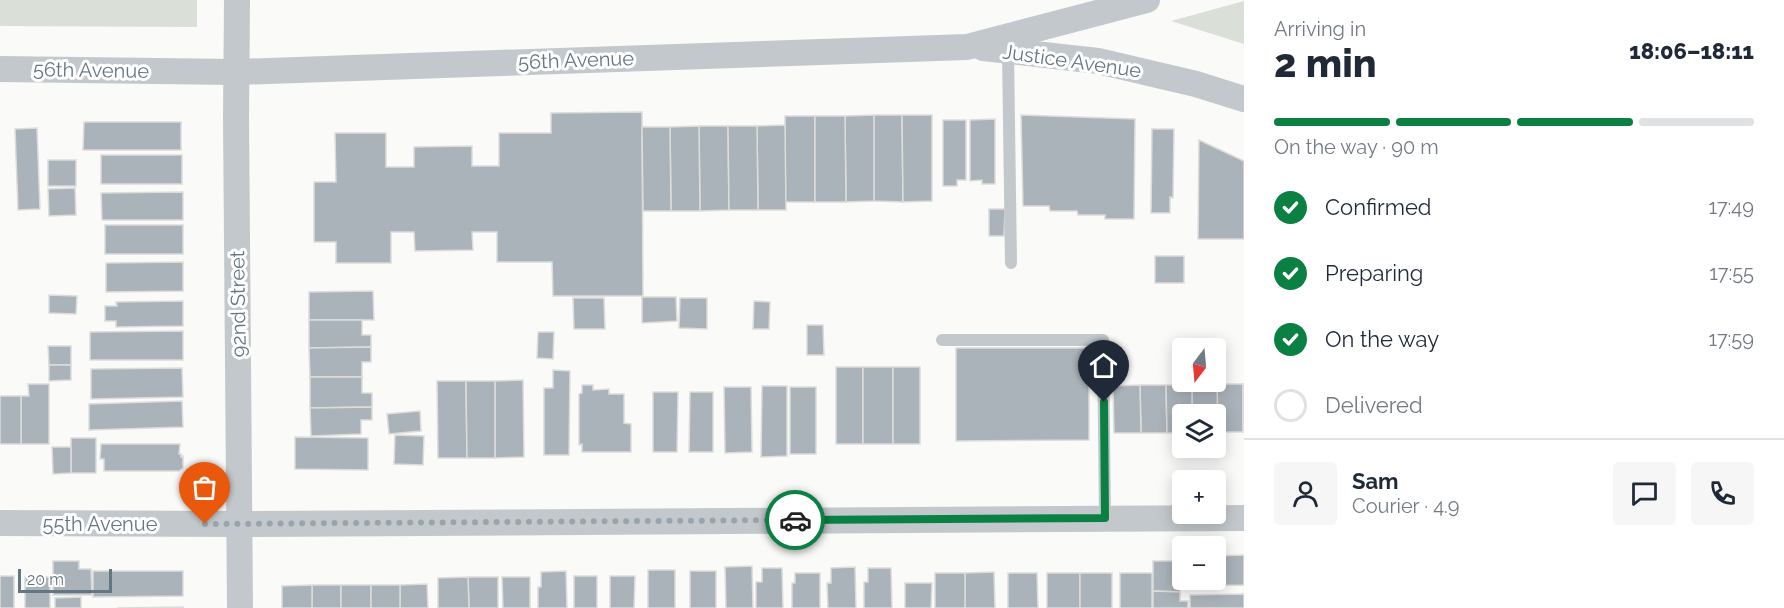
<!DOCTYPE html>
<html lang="en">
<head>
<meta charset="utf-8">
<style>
  :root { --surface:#fff; --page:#f6f6f7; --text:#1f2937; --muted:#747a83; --line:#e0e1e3; --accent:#0b8043 }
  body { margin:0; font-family:Raleway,sans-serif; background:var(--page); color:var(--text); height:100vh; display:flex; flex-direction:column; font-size:22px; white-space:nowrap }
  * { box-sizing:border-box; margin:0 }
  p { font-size:20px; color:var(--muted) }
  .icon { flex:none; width:33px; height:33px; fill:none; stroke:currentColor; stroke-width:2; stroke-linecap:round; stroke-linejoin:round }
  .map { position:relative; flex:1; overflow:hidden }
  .side { display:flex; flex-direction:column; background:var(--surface); width:540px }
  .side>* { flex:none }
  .needle { width:39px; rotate:196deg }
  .buttons { position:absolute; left:1172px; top:338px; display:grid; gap:12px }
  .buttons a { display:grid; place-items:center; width:54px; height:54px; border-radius:6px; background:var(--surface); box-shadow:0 3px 15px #0003; font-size:30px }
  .scale { position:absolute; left:18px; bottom:15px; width:94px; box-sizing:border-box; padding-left:6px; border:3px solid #657683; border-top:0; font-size:16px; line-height:21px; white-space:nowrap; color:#657683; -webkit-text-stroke:4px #fff; paint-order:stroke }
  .pin { position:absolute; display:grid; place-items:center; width:51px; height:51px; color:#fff; margin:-62px -26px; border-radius:50% 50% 50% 0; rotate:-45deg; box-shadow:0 0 6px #0007 }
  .pin .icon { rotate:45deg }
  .courier { position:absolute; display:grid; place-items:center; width:60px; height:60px; margin:-30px; border:4px solid #0b8043; border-radius:50%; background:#fff; color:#222; box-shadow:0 2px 8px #0007 }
  .head em { font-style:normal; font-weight:800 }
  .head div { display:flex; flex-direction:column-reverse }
  .head { display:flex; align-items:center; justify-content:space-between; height:102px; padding:0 30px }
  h1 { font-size:39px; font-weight:800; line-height:45px }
  .bar { display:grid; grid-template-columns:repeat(4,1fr); gap:9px 6px; align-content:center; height:72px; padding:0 30px }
  .bar i { height:8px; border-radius:4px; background:var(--line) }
  .bar .on { background:var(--accent) }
  .bar p { grid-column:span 4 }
  .line { display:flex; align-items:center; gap:15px; padding:0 30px; border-top:2px solid var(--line) }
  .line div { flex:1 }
  .round { display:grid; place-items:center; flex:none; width:63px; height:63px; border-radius:6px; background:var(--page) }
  ol { padding:0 30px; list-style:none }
  li { display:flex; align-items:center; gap:18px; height:66px }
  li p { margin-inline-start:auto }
  li .icon { padding:6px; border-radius:50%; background:var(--accent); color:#fff; stroke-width:4 }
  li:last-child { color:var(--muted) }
  li i { width:33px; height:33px; border:3px solid var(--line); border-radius:50% }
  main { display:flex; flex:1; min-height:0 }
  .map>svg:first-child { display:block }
  .green { fill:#dadfd7 }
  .building { fill:#aab3b9; stroke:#dcdcda; stroke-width:1.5 }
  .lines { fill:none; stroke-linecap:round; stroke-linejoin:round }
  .lane { stroke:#c3c8cc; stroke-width:12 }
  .street { stroke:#c3c8cc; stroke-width:26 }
  .done { stroke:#99a4ac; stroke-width:6; stroke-dasharray:0 10.8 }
  .route { stroke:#0b8043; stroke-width:8 }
  .labels { text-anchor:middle; stroke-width:6; stroke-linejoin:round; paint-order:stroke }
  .street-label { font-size:20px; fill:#657683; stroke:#fff }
</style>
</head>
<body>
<main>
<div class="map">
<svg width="1244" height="608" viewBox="0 0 1244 608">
  <rect width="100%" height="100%" fill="#fafaf8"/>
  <g class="green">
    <polygon points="0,0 197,0 197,27 0,26"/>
    <polygon points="1244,1 1244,44 1171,21"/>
  </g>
  <g class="building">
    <polygon points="642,112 643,296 553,296 552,262 497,262 497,232 472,232 473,250 415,251 414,232 391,232 391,263 336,263 336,242 314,242 314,182 336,182 335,133 386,133 386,167 414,167 414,147 472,146 472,166 499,166 499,133 551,133 551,113"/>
    <polygon points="874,115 902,115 903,202 874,201"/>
    <polygon points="874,115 874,201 846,202 845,116"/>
    <polygon points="902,115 932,115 932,201 903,202"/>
    <polygon points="1021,115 1135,119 1134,219 1105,219 1105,215 1078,215 1077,211 1050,211 1049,206 1023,206"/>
    <rect x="785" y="116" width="30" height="86"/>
    <polygon points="815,116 845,116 846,202 815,202"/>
    <polygon points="995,119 995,184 982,184 982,180 970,181 970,120"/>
    <polygon points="943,120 966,120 966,180 957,180 957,186 943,186"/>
    <polygon points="84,122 181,122 181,150 83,150"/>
    <polygon points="785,125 786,210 758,210 757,126"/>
    <polygon points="699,126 728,126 729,210 700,211"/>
    <polygon points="699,126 700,211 671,211 670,127"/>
    <polygon points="728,126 757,126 758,210 729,210"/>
    <polygon points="642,127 670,127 671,211 643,211"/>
    <polygon points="37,128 40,209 18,210 15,129"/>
    <polygon points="1152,129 1174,129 1173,198 1170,197 1170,213 1151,213"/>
    <polygon points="1199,140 1244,161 1244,239 1198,239"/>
    <rect x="101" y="155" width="81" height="29"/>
    <rect x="48" y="160" width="28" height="26"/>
    <polygon points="75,188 76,215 49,216 48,189"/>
    <polygon points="183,192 183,220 102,220 101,193"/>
    <polygon points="989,209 1005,209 1004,236 989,236"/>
    <rect x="105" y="225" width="78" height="29"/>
    <rect x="1155" y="256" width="29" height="27"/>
    <polygon points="183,262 183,291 106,292 106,263"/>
    <polygon points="373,291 374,320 309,320 309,292"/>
    <polygon points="49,295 77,296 76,314 49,313"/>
    <polygon points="642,297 676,297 677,321 642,323"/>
    <polygon points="573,298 604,298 605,329 574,329"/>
    <polygon points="680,298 707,298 707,329 679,328"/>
    <polygon points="183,301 183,326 116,327 116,321 105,321 105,306 117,306 116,302"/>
    <polygon points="754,301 770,302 769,329 753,329"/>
    <polygon points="309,320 362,320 362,335 371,335 371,347 309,348"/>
    <polygon points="807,325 823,325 824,355 807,355"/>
    <polygon points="183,331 183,360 90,360 90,332"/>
    <polygon points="538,332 554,332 553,359 537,358"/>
    <polygon points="48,346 71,346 71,365 49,365"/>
    <polygon points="371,347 371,362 362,362 362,377 310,377 309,348"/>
    <polygon points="956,348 1089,348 1089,440 956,441"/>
    <polygon points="49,365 71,365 71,380 49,381"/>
    <rect x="836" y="367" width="27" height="77"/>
    <rect x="863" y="367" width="30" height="77"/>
    <rect x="893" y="367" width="27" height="77"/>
    <polygon points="182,368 183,397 91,399 91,369"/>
    <polygon points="553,370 570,371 569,455 544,455 544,388 553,388"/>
    <polygon points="310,377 362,377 362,393 372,393 372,407 310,408"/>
    <polygon points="523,380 524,457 495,458 495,381"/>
    <polygon points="437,381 466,381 467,458 438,458"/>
    <polygon points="466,381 495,381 495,458 467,458"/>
    <polygon points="28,384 49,384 49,444 21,444 21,396 29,396"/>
    <polygon points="1217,384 1243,384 1243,432 1218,432"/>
    <polygon points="1217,384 1218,432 1215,432 1215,414 1192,414 1192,385"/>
    <polygon points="1243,384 1244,384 1243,432"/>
    <polygon points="582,385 593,385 593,390 609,389 609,394 624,394 624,423 631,424 631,452 582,452 582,444 579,445 579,394 582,393"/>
    <polygon points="1140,385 1166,385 1167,433 1141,433"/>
    <polygon points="1140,385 1141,433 1114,433 1113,386"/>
    <polygon points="1166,385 1192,385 1192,414 1182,414 1182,433 1167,433"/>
    <polygon points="762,386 787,386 787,456 761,457"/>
    <polygon points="724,387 751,387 752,452 725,453"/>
    <rect x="790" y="387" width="26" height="67"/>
    <polygon points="653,392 678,392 677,452 653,452"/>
    <polygon points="690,392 713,392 713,452 689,452"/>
    <rect x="0" y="396" width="21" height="48"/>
    <polygon points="182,401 183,427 89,430 89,404"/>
    <polygon points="372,407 372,420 361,420 361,434 311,436 310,408"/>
    <polygon points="420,411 421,431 389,434 387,414"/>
    <polygon points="395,435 424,436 423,465 394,464"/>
    <polygon points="295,437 368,438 368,470 295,469"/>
    <rect x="71" y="438" width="25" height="35"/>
    <polygon points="101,444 180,444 179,454 181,454 181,457 183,456 183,468 179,471 104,471 104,459 100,459"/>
    <polygon points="52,447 71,447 71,473 53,474"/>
    <polygon points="1244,555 1244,585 1191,586 1191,579 1215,579 1215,556"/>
    <polygon points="53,561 79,561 79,569 91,569 92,595 53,595"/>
    <polygon points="1153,561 1181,561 1180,592 1153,591"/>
    <polygon points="752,566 753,608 726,608 725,567"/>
    <polygon points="855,567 856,608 828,608 827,583 831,583 831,568"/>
    <polygon points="762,568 782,568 783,608 756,608 756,582 762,582"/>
    <polygon points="868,568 891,568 892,608 864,608 864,582 868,582"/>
    <rect x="648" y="570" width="27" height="38"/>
    <polygon points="93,571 183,571 183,596 93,597"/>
    <polygon points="566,571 567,608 538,608 538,587 541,587 541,572"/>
    <rect x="690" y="571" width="26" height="37"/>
    <polygon points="994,572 995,608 965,608 965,573"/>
    <polygon points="795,573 820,573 820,608 792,608 792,583 795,583"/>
    <rect x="935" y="573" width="30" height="35"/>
    <polygon points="1008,573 1037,573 1038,608 1008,608"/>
    <rect x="1047" y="573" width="33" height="35"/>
    <rect x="1080" y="573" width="32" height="35"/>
    <rect x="1120" y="573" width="32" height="35"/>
    <rect x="0" y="576" width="14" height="32"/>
    <rect x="574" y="576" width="23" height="32"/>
    <polygon points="610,576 635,576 634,608 610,608"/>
    <rect x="25" y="577" width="25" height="31"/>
    <polygon points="468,577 498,577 498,608 469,608"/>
    <polygon points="468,577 469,608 438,608 438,578"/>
    <polygon points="502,577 530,577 530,608 503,608"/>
    <polygon points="905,583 932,583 931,608 905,608"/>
    <polygon points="427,584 428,608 400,608 400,585"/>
    <rect x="312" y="585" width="29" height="23"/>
    <polygon points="312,585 312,608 282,608 282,586"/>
    <rect x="341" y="585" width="30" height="23"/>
    <rect x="371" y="585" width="29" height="23"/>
    <polygon points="1153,591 1180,592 1180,601 1188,601 1188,608 1153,608"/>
    <polygon points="1244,594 1244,608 1190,608 1190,595"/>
    <polygon points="81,597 81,608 55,608 55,598"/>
    <polygon points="183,607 183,608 117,608"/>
  </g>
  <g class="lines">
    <g class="lane">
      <polyline points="1008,52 1011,263"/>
      <polyline points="942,340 1103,340 1105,518"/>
    </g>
    <g class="street">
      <polyline points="237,0 236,118 240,608"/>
      <polyline points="983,48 1098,61 1196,84 1244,99"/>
      <polyline points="0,69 236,72 967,47 1147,0"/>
      <polyline points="0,523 240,524 1244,518"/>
    </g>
  </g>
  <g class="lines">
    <polyline class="done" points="205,524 795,520"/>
    <polyline class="route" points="795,520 1105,518 1104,402"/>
  </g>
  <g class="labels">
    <g class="street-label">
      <text transform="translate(576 60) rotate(-2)" y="7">56th Avenue</text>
      <text transform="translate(1072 61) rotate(8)" y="7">Justice Avenue</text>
      <text transform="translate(91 70) rotate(1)" y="7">56th Avenue</text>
      <text transform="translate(238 304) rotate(-91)" y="7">92nd Street</text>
      <text x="100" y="531">55th Avenue</text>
    </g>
  </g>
</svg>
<div class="buttons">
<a><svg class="needle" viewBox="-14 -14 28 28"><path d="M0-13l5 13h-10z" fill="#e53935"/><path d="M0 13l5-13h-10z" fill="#747a83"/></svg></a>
<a><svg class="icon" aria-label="layers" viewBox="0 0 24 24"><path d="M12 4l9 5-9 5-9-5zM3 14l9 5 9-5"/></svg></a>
<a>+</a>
<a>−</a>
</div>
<div class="scale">20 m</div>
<div class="pin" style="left:205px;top:524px;background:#ea580c"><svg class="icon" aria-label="bag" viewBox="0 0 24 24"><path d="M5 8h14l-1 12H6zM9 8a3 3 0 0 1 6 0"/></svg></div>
<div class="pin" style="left:1104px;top:402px;background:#1f2937"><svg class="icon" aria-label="home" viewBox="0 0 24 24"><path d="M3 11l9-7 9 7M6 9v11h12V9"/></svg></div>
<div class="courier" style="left:795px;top:520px"><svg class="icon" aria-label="car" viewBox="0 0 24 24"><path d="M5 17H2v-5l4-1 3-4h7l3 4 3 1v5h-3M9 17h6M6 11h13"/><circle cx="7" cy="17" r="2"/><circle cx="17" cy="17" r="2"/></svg></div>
</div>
<section class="side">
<div class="head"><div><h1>2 min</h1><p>Arriving in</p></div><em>18:06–18:11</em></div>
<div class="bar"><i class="on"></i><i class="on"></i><i class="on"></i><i></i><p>On the way · 90 m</p></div>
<ol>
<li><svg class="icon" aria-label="check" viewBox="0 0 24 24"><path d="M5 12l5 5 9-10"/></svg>Confirmed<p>17:49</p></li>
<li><svg class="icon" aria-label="check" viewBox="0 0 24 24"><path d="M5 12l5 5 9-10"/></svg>Preparing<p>17:55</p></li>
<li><svg class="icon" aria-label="check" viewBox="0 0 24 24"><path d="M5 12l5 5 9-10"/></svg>On the way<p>17:59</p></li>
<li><i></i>Delivered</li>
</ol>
<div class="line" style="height:108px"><a class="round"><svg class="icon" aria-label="person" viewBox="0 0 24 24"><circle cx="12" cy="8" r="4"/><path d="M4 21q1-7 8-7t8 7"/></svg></a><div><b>Sam</b><p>Courier · 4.9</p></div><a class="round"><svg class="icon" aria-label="chat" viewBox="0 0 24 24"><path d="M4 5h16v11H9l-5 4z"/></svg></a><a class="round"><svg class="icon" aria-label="phone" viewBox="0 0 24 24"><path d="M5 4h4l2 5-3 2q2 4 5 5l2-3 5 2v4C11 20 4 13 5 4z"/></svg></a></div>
</section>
</main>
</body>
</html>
